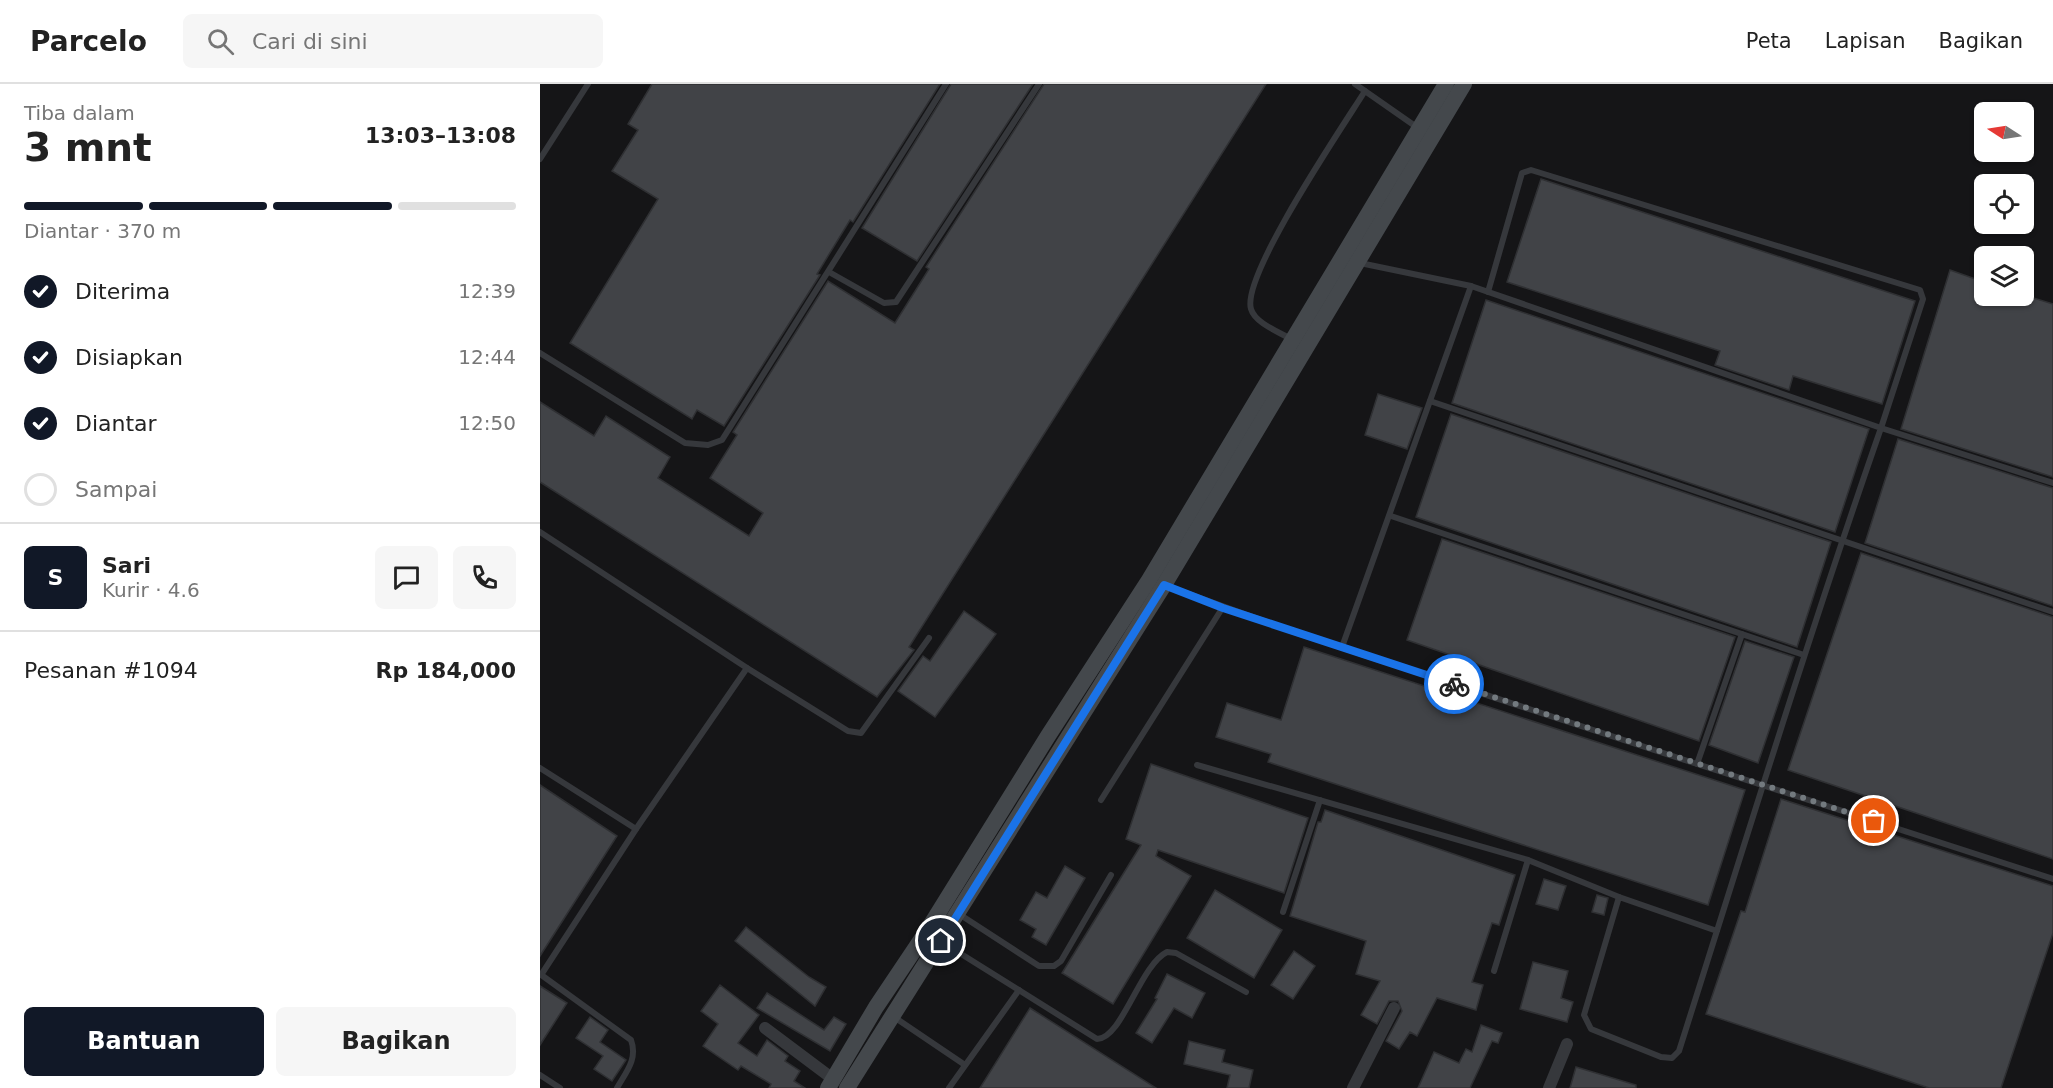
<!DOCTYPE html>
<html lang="id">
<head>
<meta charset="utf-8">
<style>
  :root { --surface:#fff; --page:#f6f6f6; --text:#222; --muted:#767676; --line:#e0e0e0; --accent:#111827 }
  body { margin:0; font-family:"DejaVu Sans",sans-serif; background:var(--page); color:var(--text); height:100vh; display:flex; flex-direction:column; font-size:22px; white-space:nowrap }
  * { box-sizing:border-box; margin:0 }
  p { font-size:20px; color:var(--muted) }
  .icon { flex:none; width:33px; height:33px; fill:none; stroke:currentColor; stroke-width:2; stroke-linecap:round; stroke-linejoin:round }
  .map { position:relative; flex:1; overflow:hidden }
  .sheet { display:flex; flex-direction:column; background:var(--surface); width:540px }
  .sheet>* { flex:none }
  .needle { width:39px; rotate:282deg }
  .controls { position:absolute; left:1434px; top:18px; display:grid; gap:12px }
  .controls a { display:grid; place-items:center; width:60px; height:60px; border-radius:9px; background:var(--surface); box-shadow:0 2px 4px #0004; font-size:30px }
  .pin { position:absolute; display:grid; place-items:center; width:51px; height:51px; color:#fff; margin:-26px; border:3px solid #fff; border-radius:50%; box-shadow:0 2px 6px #0007 }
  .courier { position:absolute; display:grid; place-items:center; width:60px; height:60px; margin:-30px; border:4px solid #1a73e8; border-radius:50%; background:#fff; color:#222; box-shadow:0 2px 8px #0007 }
  .overview em { font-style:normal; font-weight:600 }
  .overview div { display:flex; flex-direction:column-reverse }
  .overview { display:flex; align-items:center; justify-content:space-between; height:102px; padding:0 24px }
  h1 { font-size:39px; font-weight:600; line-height:45px }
  .bar { display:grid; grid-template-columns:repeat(4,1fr); gap:9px 6px; align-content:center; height:72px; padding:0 24px }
  .bar i { height:8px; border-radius:4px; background:var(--line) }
  .bar .active { background:var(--accent) }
  .bar p { grid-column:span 4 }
  .line { display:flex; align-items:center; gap:15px; padding:0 24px; border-top:2px solid var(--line) }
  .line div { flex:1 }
  .round { display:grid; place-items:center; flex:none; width:63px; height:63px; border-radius:9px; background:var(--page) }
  ol { padding:0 24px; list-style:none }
  li { display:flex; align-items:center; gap:18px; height:66px }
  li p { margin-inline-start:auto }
  li .icon { padding:6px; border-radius:50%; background:var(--accent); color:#fff; stroke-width:4 }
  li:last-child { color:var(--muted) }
  li i { width:33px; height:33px; border:3px solid var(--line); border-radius:50% }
  .primary-button { display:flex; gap:12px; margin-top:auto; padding:12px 24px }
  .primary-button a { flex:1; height:69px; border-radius:9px; background:var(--accent); color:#fff; font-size:24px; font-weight:600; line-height:69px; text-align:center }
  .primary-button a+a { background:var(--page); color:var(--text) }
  header { display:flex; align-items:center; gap:36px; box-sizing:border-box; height:84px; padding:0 30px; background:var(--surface); border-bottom:2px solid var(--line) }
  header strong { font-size:28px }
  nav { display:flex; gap:33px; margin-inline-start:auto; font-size:21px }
  .search { width:420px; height:54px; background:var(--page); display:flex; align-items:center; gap:15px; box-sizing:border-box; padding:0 21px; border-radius:9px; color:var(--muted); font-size:22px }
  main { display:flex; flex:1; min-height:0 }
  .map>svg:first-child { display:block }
  .building { fill:#414347; stroke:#2f3033; stroke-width:1.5 }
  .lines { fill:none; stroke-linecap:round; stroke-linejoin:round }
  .lane { stroke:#36383c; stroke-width:6 }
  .street { stroke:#36383c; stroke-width:12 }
  .secondary { stroke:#44484c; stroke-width:16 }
  .done { stroke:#737a7f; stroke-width:6; stroke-dasharray:0 10.8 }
  .route { stroke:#1a73e8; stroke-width:8 }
</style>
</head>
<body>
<header>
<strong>Parcelo</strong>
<div class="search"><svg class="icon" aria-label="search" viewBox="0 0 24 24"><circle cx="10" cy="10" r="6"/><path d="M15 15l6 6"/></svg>Cari di sini</div>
<nav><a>Peta</a><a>Lapisan</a><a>Bagikan</a></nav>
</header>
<main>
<section class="sheet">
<div class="overview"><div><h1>3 mnt</h1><p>Tiba dalam</p></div><em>13:03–13:08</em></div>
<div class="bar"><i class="active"></i><i class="active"></i><i class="active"></i><i></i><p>Diantar · 370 m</p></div>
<ol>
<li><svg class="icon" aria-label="check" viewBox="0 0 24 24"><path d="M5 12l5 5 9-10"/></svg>Diterima<p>12:39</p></li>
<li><svg class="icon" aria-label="check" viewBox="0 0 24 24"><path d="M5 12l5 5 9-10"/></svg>Disiapkan<p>12:44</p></li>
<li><svg class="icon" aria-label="check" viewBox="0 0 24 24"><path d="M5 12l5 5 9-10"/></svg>Diantar<p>12:50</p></li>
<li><i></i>Sampai</li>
</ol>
<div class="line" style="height:108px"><b class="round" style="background:var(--accent);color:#fff">S</b><div><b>Sari</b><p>Kurir · 4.6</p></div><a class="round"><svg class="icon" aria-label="chat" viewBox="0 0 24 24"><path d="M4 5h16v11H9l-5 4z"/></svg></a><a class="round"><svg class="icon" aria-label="phone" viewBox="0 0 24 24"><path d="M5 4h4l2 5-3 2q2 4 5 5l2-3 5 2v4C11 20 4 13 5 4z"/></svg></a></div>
<div class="line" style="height:78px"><div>Pesanan #1094</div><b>Rp 184,000</b></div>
<div class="primary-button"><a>Bantuan</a><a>Bagikan</a></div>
</section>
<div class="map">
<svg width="1513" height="1004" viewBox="0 0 1513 1004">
  <rect width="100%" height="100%" fill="#151517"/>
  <g class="building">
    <polygon points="112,0 400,0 313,138 310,136 277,190 280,191 184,342 157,326 152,335 30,259 118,115 72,87 98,46 88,40"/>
    <polygon points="411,0 493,0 377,177 322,144"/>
    <polygon points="504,0 726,0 369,563 374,566 337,613 0,398 0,318 54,352 66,332 130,373 118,394 209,452 223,429 170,394 197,351 193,348 288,197 355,239 389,185 386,183"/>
    <polygon points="1001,95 1375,217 1342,320 1253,292 1249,306 1175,281 1180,267 967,198"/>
    <polygon points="1410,186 1444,198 1444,212 1487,212 1513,220 1513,393 1361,345"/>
    <polygon points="946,216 1329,345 1295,448 912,319"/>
    <polygon points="838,310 882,324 867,365 825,351"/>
    <polygon points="911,330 1291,458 1257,563 876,433"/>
    <polygon points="1358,355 1513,404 1513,522 1325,459"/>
    <polygon points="902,455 1195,553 1159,657 867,556"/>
    <polygon points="1321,469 1513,533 1513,775 1248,686"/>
    <polygon points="424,527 456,550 395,633 358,607 383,572 390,577"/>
    <polygon points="1205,557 1254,573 1218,679 1169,661"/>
    <polygon points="764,563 1205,706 1168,821 728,678 731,670 676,653 687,619 741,636"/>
    <polygon points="611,680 768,734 744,809 618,766 616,772 651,792 573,920 522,889 601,761 586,755"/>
    <polygon points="0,701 77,752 0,872"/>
    <polygon points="1241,715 1513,802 1513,849 1461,1004 1389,1004 1166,930 1201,827 1205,828"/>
    <polygon points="785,726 975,791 959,841 952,839 932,898 943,901 936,926 897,914 877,952 870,948 859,965 846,957 862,927 858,917 849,917 837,940 821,931 840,897 816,890 826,857 750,832 778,738 781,738"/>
    <polygon points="525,782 545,794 506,861 492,853 496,845 480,836 496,808 507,814"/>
    <polygon points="1004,795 1026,802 1018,826 996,820"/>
    <polygon points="675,806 742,846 714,894 647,854"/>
    <polygon points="1057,811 1068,814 1064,831 1052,828"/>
    <polygon points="206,843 269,893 286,903 275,922 195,857"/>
    <polygon points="754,867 775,882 753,915 731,901"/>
    <polygon points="993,878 1028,887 1021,914 1033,918 1027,938 980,925"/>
    <polygon points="627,890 665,909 652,934 634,924 612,959 596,949 617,915 615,914"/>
    <polygon points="180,901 219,931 198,959 217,972 227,956 231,959 248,972 245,977 260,987 254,997 265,1004 229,1004 231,1000 201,982 198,986 163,962 178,940 161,927"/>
    <polygon points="0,902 27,919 0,961"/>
    <polygon points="227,909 284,946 294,933 306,940 290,967 217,924"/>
    <polygon points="490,924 616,1004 440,1004"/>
    <polygon points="50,933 68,946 60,958 86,976 72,997 54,985 63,972 36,954"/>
    <polygon points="941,941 962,949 958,959 952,957 930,1004 878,1004 894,968 919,979 926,965 932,968"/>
    <polygon points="649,957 685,966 682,978 713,986 709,1004 687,1004 690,991 644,980"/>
    <polygon points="1036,983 1096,1001 1096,1004 1030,1004"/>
  </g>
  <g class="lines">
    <g class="lane">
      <polyline points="815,0 878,44"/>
      <polyline points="0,75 48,0"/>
      <polyline points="820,179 931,202"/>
      <polyline points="289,188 344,219 356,218 499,0"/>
      <polyline points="948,208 982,89 991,86 1380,206 1383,215 1341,344 1513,399"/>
      <path d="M751,255c-12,-7 -36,-16 -40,-30 -10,-33 92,-183 114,-218"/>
      <polyline points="0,269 145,359 168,361 182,356 406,0"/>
      <polyline points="890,317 1513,528"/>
      <polyline points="851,432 1264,571"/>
      <polyline points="0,448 207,584 96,745 1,891"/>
      <polyline points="627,502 760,550 1157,680 1513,795"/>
      <path d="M802,563l129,-361 410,142c-72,206 -136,415 -202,623l-7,7 -11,-1 -70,-28 -7,-14 35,-118 98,34"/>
      <polyline points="207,584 308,647 321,649 389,554"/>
      <polyline points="1157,680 1202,550"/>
      <polyline points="657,681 988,776 1079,813"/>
      <polyline points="0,684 96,745"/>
      <polyline points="561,716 683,523"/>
      <polyline points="743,828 780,716"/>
      <polyline points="419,830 499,882 514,882 521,877 571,791"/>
      <path d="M402,858l155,97c25,0 43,-74 70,-87l9,1 70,39"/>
      <polyline points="954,887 988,776"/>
      <path d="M0,890l91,66c7,19 -5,32 -14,48"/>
      <polyline points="354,933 425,981"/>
      <polyline points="0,991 20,1004"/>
      <polyline points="409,1004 479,906"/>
    </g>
    <g class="street">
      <polyline points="225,944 293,995"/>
      <polyline points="813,1004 854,924"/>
      <polyline points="1009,1004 1027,960"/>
    </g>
    <g class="secondary">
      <polyline points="288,1004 336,923 387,847 508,652 609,496 906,0"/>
      <polyline points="307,1004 624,501 924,0"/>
    </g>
  </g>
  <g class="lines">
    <polyline class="done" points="914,600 1334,737"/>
    <polyline class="route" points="401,857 624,501 683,524 914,600"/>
  </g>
</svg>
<div class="controls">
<a><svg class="needle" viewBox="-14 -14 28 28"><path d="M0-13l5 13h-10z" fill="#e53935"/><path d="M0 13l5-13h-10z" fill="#767676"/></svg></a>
<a><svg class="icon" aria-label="locate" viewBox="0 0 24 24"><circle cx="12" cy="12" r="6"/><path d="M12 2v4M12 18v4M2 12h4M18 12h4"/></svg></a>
<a><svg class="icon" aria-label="layers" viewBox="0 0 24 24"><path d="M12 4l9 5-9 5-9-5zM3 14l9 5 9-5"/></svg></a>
</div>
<div class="pin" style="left:1334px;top:737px;background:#ea580c"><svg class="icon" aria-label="bag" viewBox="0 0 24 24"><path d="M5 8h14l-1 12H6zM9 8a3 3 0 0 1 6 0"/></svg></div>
<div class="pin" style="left:401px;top:857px;background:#1f2937"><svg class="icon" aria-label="home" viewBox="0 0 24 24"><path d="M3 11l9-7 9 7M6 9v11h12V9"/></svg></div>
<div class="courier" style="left:914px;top:600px"><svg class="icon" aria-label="bike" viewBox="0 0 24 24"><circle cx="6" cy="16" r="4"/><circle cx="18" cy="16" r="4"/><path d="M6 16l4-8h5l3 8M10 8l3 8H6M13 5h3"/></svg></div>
</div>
</main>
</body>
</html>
